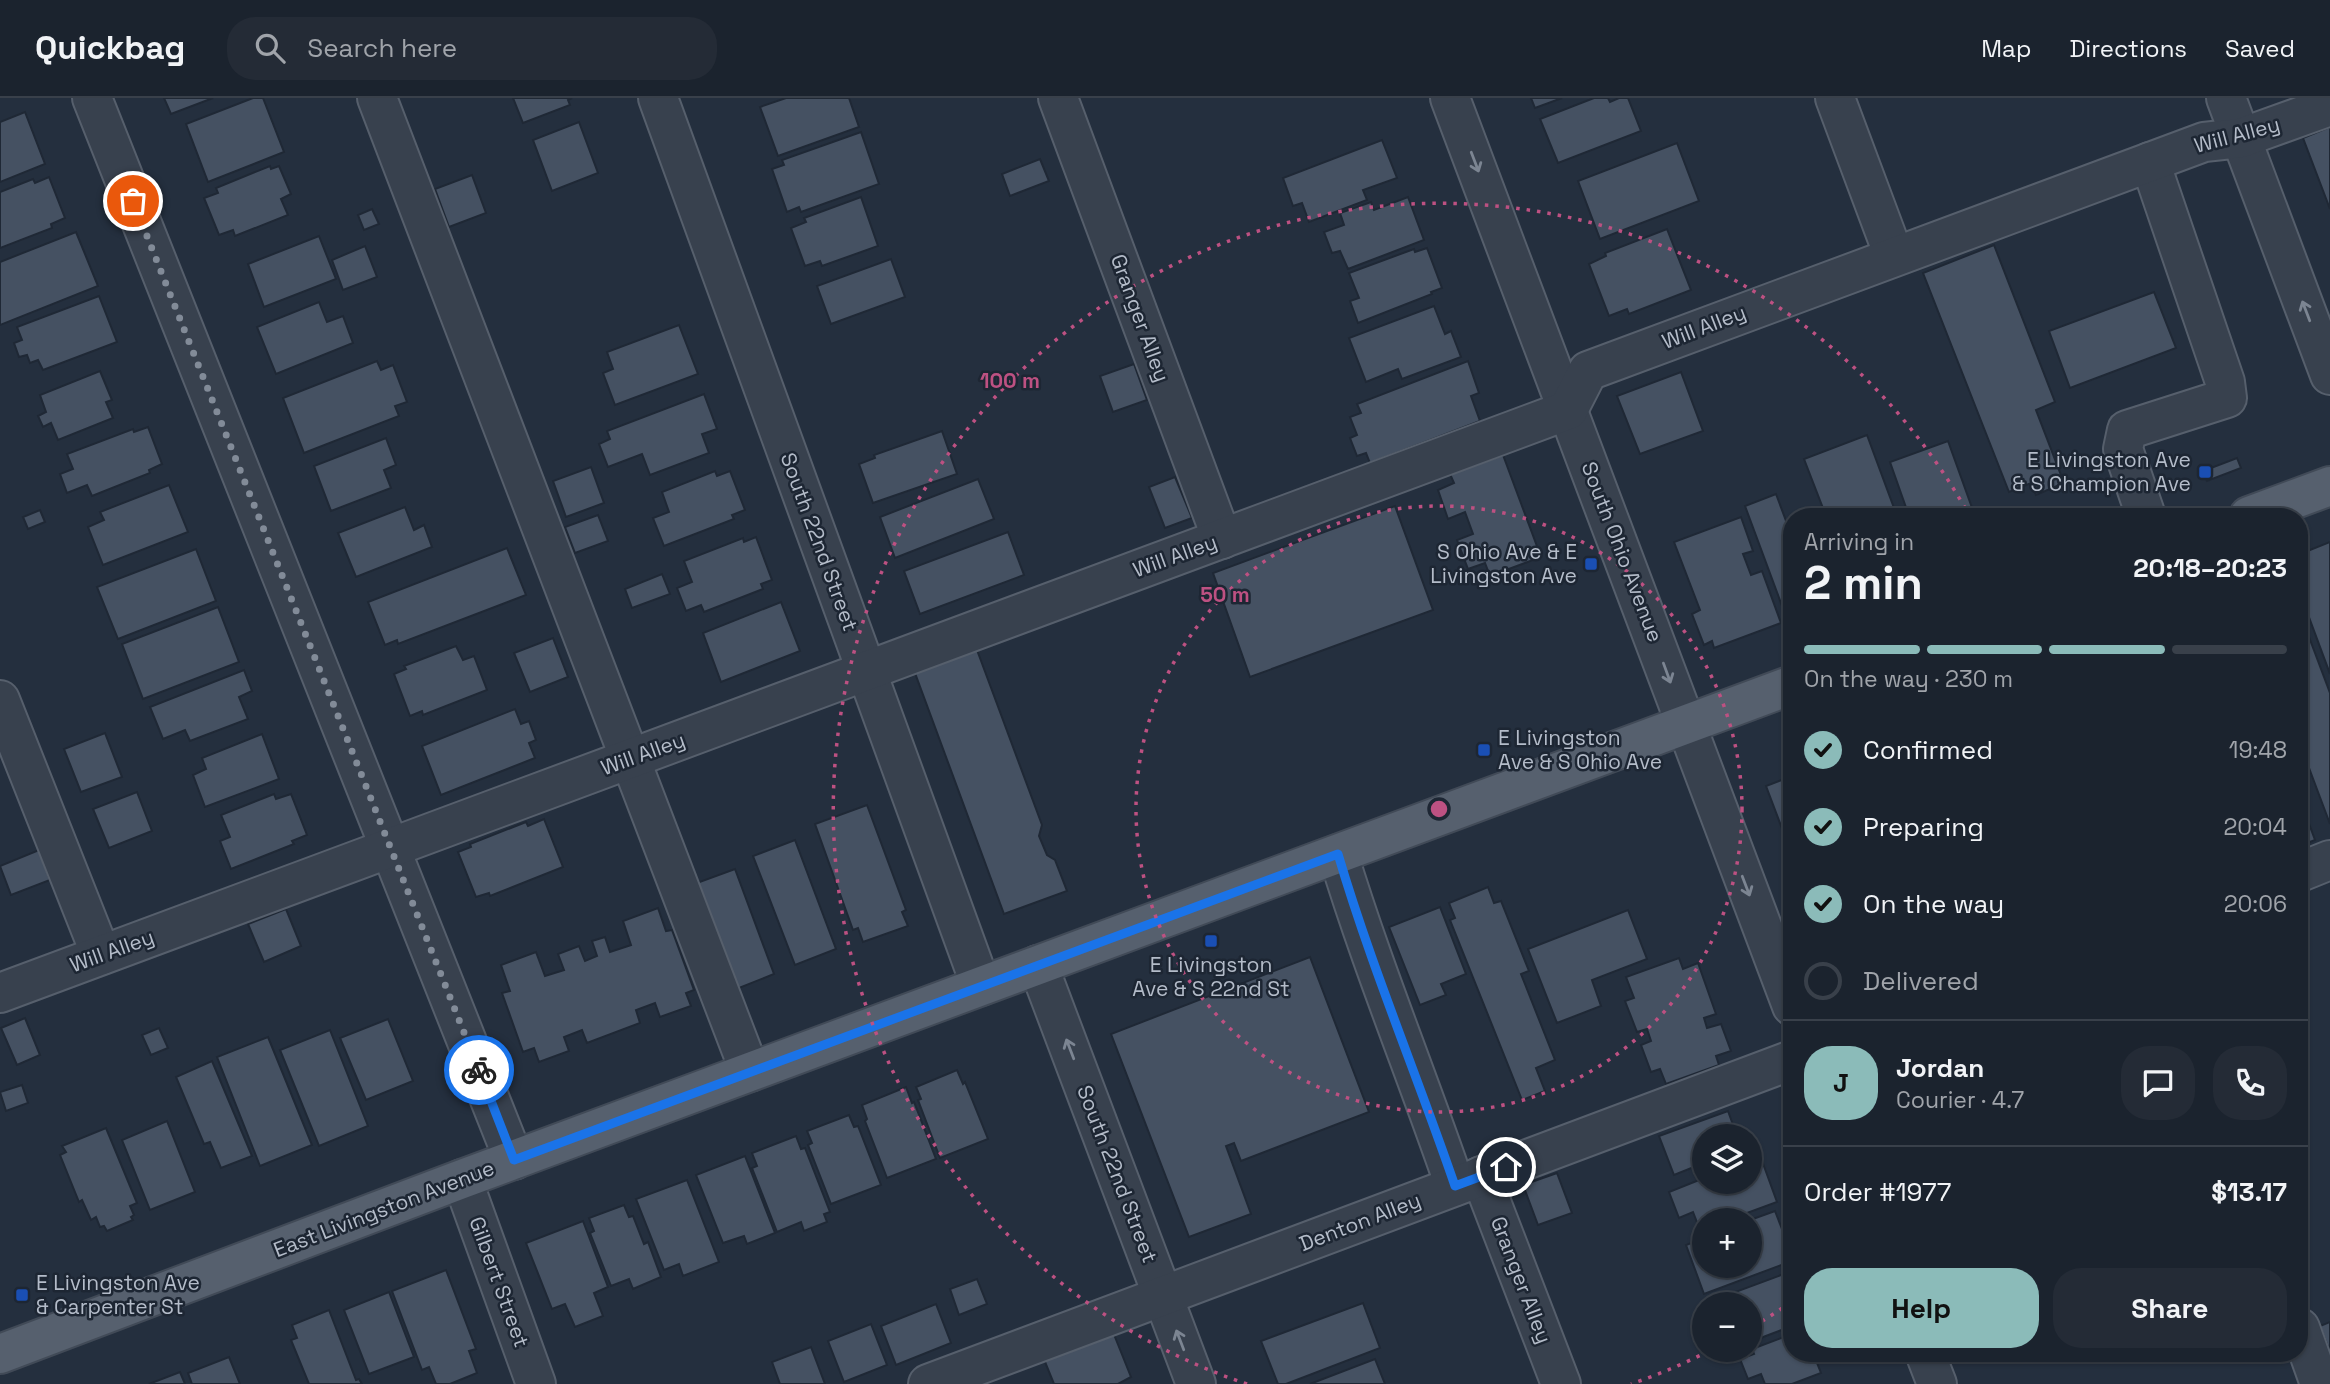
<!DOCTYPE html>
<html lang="en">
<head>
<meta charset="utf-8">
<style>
  :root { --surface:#1b232e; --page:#242b36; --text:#f1f3f6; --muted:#a0a4aa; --line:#39404a; --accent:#8bbbb9 }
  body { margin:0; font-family:"Space Grotesk",sans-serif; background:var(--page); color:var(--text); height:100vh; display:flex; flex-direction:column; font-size:26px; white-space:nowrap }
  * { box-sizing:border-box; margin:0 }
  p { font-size:23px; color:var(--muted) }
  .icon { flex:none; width:38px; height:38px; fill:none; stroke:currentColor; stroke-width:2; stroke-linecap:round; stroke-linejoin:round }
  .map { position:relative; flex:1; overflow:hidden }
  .panel { position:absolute; left:1783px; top:410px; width:525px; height:854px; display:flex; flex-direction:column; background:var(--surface); border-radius:28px; box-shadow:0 2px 5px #0004,0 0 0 2px var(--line) }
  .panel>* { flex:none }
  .fabs { position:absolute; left:1692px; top:1026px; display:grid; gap:14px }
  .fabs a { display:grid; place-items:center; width:70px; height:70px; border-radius:50%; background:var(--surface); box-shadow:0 2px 5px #0004,0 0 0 2px var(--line); font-size:35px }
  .pin { position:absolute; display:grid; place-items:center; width:60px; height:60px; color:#fff; margin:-30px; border:4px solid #fff; border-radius:50%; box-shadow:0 2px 7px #0007 }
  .courier { position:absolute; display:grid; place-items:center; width:70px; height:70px; margin:-35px; border:5px solid #1a73e8; border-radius:50%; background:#fff; color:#222; box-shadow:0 2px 9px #0007 }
  .head em { font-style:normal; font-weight:700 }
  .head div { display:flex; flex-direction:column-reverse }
  .head { display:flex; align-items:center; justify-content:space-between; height:119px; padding:0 21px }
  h1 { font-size:46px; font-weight:700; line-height:52px }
  .bar { display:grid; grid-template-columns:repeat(4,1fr); gap:10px 7px; align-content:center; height:84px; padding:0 21px }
  .bar i { height:9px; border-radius:5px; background:var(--line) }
  .bar .active { background:var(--accent) }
  .bar p { grid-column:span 4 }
  .line { display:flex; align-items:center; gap:18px; padding:0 21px; border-top:2px solid var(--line) }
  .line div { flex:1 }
  .round { display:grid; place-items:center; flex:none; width:74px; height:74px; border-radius:28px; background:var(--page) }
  ol { padding:0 21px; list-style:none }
  li { display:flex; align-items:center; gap:21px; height:77px }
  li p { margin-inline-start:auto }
  li .icon { padding:7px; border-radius:50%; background:var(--accent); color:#111; stroke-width:4 }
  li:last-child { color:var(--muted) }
  li i { width:38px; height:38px; border:4px solid var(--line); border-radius:50% }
  .button { display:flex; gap:14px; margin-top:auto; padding:14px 21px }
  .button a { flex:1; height:80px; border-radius:28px; background:var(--accent); color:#111; font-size:28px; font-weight:700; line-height:80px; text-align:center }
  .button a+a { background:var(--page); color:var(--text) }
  header { display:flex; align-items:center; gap:42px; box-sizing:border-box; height:98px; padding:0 35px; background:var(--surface); border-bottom:2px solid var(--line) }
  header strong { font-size:33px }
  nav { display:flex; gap:38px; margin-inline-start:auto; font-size:24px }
  .search { width:490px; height:63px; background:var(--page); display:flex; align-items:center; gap:18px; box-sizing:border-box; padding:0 24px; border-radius:28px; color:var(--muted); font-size:26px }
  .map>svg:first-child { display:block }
  .building { fill:#455162; stroke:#1f2835; stroke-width:2 }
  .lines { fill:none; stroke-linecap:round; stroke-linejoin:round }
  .minor-casing { stroke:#565f6c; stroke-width:42 }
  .major-casing { stroke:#414a57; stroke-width:42 }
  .minor { stroke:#38414e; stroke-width:38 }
  .major { stroke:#56606e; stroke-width:38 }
  .oneway { stroke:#7c8592 }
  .done { stroke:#828b98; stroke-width:7; stroke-dasharray:0 12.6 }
  .route { stroke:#1a73e8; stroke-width:9 }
  .ring { fill:none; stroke:#bd5182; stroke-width:3.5; stroke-dasharray:3.5 7 }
  .transit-dot { fill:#1a4fb4; stroke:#1d2633; stroke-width:2.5 }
  .labels { text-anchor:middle; stroke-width:5; stroke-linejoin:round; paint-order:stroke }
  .street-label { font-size:21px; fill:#b4bcc9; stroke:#1d2633 }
  .poi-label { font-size:21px; fill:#b4bcc9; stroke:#1d2633; text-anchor:end }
  .centre { fill:#bd5182; stroke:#1d2633; stroke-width:3.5 }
  .ring-label { font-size:21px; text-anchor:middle; font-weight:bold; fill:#bd5182; stroke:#1d2633; stroke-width:5; stroke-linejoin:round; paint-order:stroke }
</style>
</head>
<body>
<header>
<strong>Quickbag</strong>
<div class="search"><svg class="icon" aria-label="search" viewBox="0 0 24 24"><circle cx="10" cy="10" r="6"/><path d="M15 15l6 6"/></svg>Search here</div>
<nav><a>Map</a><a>Directions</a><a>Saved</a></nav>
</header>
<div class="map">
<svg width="2330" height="1286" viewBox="0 0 2330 1286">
  <rect width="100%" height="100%" fill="#242f3e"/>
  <g class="building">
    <polygon points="164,0 213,0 171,16"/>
    <polygon points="253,0 263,0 284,54 208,84 186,26"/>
    <polygon points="513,0 572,0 568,2 570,7 523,25"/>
    <polygon points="786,0 849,0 859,29 778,58 760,9"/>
    <polygon points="1531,0 1562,0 1535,10"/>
    <polygon points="1594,0 1608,0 1610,4 1619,0 1628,0 1641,33 1558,65 1540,21"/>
    <polygon points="25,14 45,66 0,84 0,24"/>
    <polygon points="579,24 598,75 552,93 533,42"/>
    <polygon points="2330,29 2330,111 2303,40"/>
    <polygon points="861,34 879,86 801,114 799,109 787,114 772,71 784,67 782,62"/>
    <polygon points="1382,42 1397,80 1363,92 1367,102 1309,124 1302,105 1293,108 1283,80"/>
    <polygon points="1677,45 1699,103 1600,141 1578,83"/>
    <polygon points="1040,61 1049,83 1010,98 1002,76"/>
    <polygon points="270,68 271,71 279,68 291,96 281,101 288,117 235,138 233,132 219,137 204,100 218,95 216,90"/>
    <polygon points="472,77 486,115 449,129 435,91"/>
    <polygon points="49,79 65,120 51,126 52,130 0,150 0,94 33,81 35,85"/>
    <polygon points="861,99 878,148 822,168 820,163 805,168 791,130 806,124 804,120"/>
    <polygon points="1408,99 1424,142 1348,171 1340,153 1332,155 1324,134 1344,127 1340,115 1371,104 1374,112"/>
    <polygon points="372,111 379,126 364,132 358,117"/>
    <polygon points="1667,131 1691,192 1629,216 1627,211 1609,218 1589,166 1606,158 1605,155"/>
    <polygon points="76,134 98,188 0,227 0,164"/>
    <polygon points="319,138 336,181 264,209 248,166"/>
    <polygon points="1994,147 2055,304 2036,312 2064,385 2036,397 2031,385 2009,394 1923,175"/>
    <polygon points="365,148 377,179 343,192 332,162"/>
    <polygon points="1427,150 1442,190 1431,194 1432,196 1358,225 1350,203 1359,200 1349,175 1414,151 1415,154"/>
    <polygon points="891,161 905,199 831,226 817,188"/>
    <polygon points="2154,194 2176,250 2070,290 2049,233"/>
    <polygon points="99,198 117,244 43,272 38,262 30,265 27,257 19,259 14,245 22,242 17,229"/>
    <polygon points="319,204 327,224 343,218 353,245 276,276 257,229"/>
    <polygon points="1434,208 1445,236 1451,233 1461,259 1402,281 1398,271 1366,284 1349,240"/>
    <polygon points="679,227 698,276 615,307 603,275 613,271 607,254"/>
    <polygon points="377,263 381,272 393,267 407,304 395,308 399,318 304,355 283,300"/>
    <polygon points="1468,263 1479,295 1471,298 1480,323 1370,365 1366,355 1357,358 1350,340 1357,337 1350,319 1361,315 1357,306"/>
    <polygon points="1134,266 1147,302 1113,314 1100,278"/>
    <polygon points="100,273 112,302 106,304 113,320 58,342 51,325 43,329 38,318 46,314 40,297"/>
    <polygon points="1681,274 1703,333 1640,356 1617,298"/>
    <polygon points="704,296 717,331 702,336 709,355 650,377 642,356 608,369 599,346 610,341 607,333"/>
    <polygon points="148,329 162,366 149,372 150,375 92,398 87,387 67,395 60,376 73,371 67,356 133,331 134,334"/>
    <polygon points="942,333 957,376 873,405 859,366 875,360 874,357"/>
    <polygon points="1867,337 1897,418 1826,418 1804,361"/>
    <polygon points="386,340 396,367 384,372 391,390 331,413 314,368"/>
    <polygon points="1948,343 1975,418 1909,418 1890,364"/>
    <polygon points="1503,357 1541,459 1490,478 1485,465 1468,471 1457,442 1473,436 1465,414 1448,421 1438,392 1454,385 1450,376"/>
    <polygon points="2237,360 2241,370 2207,383 2203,373"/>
    <polygon points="591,369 604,405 566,419 553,383"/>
    <polygon points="715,373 717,378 730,373 745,412 732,417 734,421 664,448 653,420 669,414 662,394"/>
    <polygon points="1175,379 1192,420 1165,430 1149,389"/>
    <polygon points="978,381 994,421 895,460 880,419"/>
    <polygon points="169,387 188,434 103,467 88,429 104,422 100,414"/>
    <polygon points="1776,396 1792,439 1792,522 1788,524 1745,408"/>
    <polygon points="1395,408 1433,512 1250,579 1213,475"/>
    <polygon points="405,409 414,432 424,427 432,449 356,479 338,435"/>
    <polygon points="40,412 45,424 28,431 23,419"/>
    <polygon points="598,417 608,443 575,455 565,429"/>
    <polygon points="1741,419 1753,453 1743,456 1751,477 1762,473 1781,525 1714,550 1712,543 1704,547 1692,516 1700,512 1674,444"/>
    <polygon points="1008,434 1024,477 920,516 904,473"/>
    <polygon points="756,439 772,482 761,486 763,491 704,514 701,507 686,513 677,490 692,484 684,463 743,440 744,444"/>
    <polygon points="2330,444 2330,576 2300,495 2300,456"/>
    <polygon points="507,450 526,497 398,546 397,542 385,547 368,504"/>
    <polygon points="196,451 216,503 118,541 97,489"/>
    <polygon points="662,476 670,496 632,510 625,491"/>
    <polygon points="781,504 800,553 721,584 703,535"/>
    <polygon points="218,509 239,564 143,601 122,546"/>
    <polygon points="2300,515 2330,595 2330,726 2300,646"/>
    <polygon points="553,540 568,579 530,594 514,555"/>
    <polygon points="456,548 463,562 474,558 487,592 423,617 422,613 410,618 394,576 406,571 404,568"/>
    <polygon points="977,552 1042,727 1039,738 1047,757 1055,762 1067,793 1004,816 915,575"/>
    <polygon points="244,572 252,593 239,599 248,621 190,643 185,632 163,641 150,609"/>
    <polygon points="515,611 521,626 529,623 536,642 529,645 535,660 441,697 422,648"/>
    <polygon points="105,635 122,679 81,694 64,651"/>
    <polygon points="262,636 279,681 205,709 193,677 206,671 202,660"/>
    <polygon points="1792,678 1792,757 1766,688"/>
    <polygon points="137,694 152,733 109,750 93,711"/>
    <polygon points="274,696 276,701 291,696 307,737 292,743 294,746 231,771 220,743 230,739 221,717"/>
    <polygon points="2301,704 2315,742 2300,748 2300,705"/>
    <polygon points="867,707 906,812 902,814 908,828 863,844 858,830 853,832 815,726"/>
    <polygon points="544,721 563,769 490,798 489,795 476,799 458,754 471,749 470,746 526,724 528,728"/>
    <polygon points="795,742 836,851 795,867 753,758"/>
    <polygon points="39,752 50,782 11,797 0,768"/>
    <polygon points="735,771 774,876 734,892 694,786"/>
    <polygon points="1488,789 1494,805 1501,803 1529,873 1521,876 1555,962 1536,970 1545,993 1522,1002 1450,822 1455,820 1449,805"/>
    <polygon points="1440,809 1466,876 1441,886 1446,897 1420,907 1389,829"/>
    <polygon points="658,810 666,833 672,832 694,892 686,895 691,908 660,919 655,905 636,912 640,925 587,945 582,932 564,939 569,953 539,964 534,950 523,954 502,895 510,893 501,867 536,854 545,878 564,872 558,856 579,848 585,863 597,858 592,843 605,839 610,854 631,847 623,823"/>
    <polygon points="286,811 301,848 264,864 248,826"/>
    <polygon points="1628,812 1647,861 1592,882 1601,908 1557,925 1528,851"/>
    <polygon points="1310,859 1369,1014 1241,1063 1234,1045 1226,1048 1251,1116 1189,1139 1111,936"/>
    <polygon points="1679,860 1683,871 1698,865 1716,916 1704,920 1707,930 1721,926 1731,953 1716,958 1719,967 1666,986 1660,971 1651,974 1641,947 1651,943 1647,931 1637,934 1625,903 1634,900 1626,879"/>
    <polygon points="25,920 40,957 17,967 1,930"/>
    <polygon points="388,921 413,983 366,1002 340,940"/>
    <polygon points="159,930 168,950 151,957 142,937"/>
    <polygon points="330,932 368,1028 319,1048 280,952"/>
    <polygon points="268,939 312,1047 260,1068 217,959"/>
    <polygon points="212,963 252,1058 221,1070 210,1044 204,1046 176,979"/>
    <polygon points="957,972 963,986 965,984 988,1041 940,1060 918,1002 921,1001 916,989"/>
    <polygon points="22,987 28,1005 6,1013 0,994"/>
    <polygon points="906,989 912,1005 914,1004 936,1061 887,1080 865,1023 867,1021 862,1007"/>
    <polygon points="1728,1013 1737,1038 1704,1038 1704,1065 1674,1077 1659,1038"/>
    <polygon points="849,1017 854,1029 858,1028 881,1087 831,1106 808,1047 812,1045 807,1033"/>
    <polygon points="167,1023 195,1094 150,1112 122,1042"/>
    <polygon points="106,1030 137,1105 130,1108 134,1117 131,1119 133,1122 107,1133 104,1128 100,1129 96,1119 91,1122 82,1102 79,1104 60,1057 66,1054 62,1048"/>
    <polygon points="796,1038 801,1051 805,1050 830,1114 824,1116 827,1124 804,1133 801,1124 777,1134 752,1070 757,1068 752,1055"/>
    <polygon points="745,1058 775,1135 747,1146 744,1138 723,1145 696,1077"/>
    <polygon points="1761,1060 1777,1104 1728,1122 1704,1122 1704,1131 1700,1132 1693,1114 1679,1120 1669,1094 1704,1080 1704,1083 1750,1083 1750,1064"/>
    <polygon points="1557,1075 1572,1115 1538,1127 1523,1087"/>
    <polygon points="687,1082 719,1164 683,1178 679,1166 664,1172 636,1101"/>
    <polygon points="624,1107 629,1119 633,1118 644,1146 648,1144 661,1179 633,1191 629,1181 611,1188 590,1135 594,1133 589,1120"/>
    <polygon points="1775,1113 1792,1157 1792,1163 1704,1196 1686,1147 1704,1140 1704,1167 1750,1167 1750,1122"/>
    <polygon points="583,1123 608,1189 594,1195 603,1218 575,1229 565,1206 552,1211 526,1145"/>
    <polygon points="446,1172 476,1251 469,1253 477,1275 450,1286 436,1286 429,1269 422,1272 392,1193"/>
    <polygon points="1792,1173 1792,1228 1750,1244 1750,1206 1712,1206 1711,1203"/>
    <polygon points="977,1181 987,1206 959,1217 950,1191"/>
    <polygon points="389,1194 414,1259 369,1276 344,1212"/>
    <polygon points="1363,1205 1380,1250 1286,1286 1278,1286 1261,1243"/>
    <polygon points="936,1206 951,1245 896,1267 881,1228"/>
    <polygon points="329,1212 356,1282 359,1281 362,1286 309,1286 291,1242 297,1240 292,1227"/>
    <polygon points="2330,1224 2330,1254 2320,1228"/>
    <polygon points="871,1226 887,1267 844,1284 828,1243"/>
    <polygon points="1113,1234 1131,1279 1118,1286 1054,1286 1043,1259"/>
    <polygon points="1792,1236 1792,1255 1813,1255 1821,1275 1792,1286 1765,1286 1761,1276 1748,1281 1740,1261 1754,1256 1752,1251"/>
    <polygon points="811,1249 825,1286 780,1286 772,1264"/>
    <polygon points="229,1259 240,1286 192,1286 188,1275"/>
    <polygon points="1375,1261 1385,1286 1310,1286"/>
    <polygon points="180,1274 185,1286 149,1286"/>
  </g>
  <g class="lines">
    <g class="minor-casing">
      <g id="minor">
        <polyline points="92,0 514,1062"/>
        <polyline points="377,0 750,974"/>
        <polyline points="658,0 981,888"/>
        <polyline points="1058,0 1222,441"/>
        <polyline points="1450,0 1792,908"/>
        <polyline points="1835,0 1894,158"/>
        <polyline points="2226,0 2330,277"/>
        <polyline points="2146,418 2123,351 2127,332 2227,300 2225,284 2150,64"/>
        <polyline points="0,602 101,857"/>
        <path d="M1338,756c34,112 79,221 117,332"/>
        <polyline points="2300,774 2330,762"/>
        <polyline points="1038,867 1196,1286"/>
        <polyline points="0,895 1568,312 1588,273 2204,44 2241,40 2330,8"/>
        <polyline points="1481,1078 1561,1286"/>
        <polyline points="462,1081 536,1286"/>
        <polyline points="2300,1230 2320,1286"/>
        <polyline points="1925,1255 1937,1286"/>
        <polyline points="928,1286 1792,962"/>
      </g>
    </g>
    <g class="major-casing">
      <g id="major">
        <polyline points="2249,418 2330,388"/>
        <polyline points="0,1256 462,1081 1792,587"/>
      </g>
    </g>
    <use href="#minor" class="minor"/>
    <use href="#major" class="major"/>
  </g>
  <defs><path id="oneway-shaft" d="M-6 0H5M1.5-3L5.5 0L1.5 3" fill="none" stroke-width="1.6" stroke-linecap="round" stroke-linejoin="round" transform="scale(1.75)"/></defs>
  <g class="oneway">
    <use href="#oneway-shaft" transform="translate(1475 64) rotate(69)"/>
    <use href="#oneway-shaft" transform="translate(2306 213) rotate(-111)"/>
    <use href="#oneway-shaft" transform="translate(1667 575) rotate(70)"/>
    <use href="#oneway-shaft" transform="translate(1746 788) rotate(69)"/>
    <use href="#oneway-shaft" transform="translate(1070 951) rotate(-111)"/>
    <use href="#oneway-shaft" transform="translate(1180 1242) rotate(-111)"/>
  </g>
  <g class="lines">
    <polyline class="done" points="133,103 479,972"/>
    <path class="route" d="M479,972l35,90 824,-306c33,112 79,221 117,332l51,-19"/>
  </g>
  <g class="ring">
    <circle cx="1439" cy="711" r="303"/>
    <path d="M1791 1204A606 606 0 0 1 1751 1230M1709 1253A606 606 0 0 1 1631 1286M1247 1286A606 606 0 1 1 1969 417"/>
  </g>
  <g class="transit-dot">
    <rect x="2198" y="367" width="14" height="14" rx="3.5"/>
    <rect x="1584" y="459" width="14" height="14" rx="3.5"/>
    <rect x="1477" y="645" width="14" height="14" rx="3.5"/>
    <rect x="1204" y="836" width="14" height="14" rx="3.5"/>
    <rect x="15" y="1190" width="14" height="14" rx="3.5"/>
  </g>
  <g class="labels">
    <g class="street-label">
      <text transform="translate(2237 37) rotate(-15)" y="7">Will Alley</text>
      <text transform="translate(1140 220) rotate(70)" y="7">Granger Alley</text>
      <text transform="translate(1704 229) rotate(-21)" y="7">Will Alley</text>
      <text transform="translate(819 444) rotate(70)" y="7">South 22nd Street</text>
      <text transform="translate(1622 454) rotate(69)" y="7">South Ohio Avenue</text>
      <text transform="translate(1175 458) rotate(-20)" y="7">Will Alley</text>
      <text transform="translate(643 656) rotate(-20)" y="7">Will Alley</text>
      <text transform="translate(112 853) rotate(-20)" y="7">Will Alley</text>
      <text transform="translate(1117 1076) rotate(69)" y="7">South 22nd Street</text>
      <text transform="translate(384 1111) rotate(-21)" y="7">East Livingston Avenue</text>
      <text transform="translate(1360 1124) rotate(-21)" y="7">Denton Alley</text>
      <text transform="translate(1521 1182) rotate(69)" y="7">Granger Alley</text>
      <text transform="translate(499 1184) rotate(70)" y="7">Gilbert Street</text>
    </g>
    <g class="poi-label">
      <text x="2191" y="369">E Livingston Ave<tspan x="2191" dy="24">&amp; S Champion Ave</tspan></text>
      <text x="1577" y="461">S Ohio Ave &amp; E<tspan x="1577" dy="24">Livingston Ave</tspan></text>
      <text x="1498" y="647" text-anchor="start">E Livingston<tspan x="1498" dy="24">Ave &amp; S Ohio Ave</tspan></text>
      <text x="1211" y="874" text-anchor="middle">E Livingston<tspan x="1211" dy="24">Ave &amp; S 22nd St</tspan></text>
      <text x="36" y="1192" text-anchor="start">E Livingston Ave<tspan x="36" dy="24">&amp; Carpenter St</tspan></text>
    </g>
  </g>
  <circle cx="1439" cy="711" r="10" class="centre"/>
  <g class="ring-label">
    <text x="1010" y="290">100 m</text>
    <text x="1225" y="504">50 m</text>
  </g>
</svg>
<div class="fabs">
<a><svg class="icon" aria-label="layers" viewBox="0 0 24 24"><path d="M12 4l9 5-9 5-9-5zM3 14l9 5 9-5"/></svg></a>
<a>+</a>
<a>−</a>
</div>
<div class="pin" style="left:133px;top:103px;background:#ea580c"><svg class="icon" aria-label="bag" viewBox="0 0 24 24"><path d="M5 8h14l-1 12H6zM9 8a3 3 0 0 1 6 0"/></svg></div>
<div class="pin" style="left:1506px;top:1069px;background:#1f2937"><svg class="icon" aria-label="home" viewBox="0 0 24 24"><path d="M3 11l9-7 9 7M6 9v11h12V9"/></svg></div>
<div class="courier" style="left:479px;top:972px"><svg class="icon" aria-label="bike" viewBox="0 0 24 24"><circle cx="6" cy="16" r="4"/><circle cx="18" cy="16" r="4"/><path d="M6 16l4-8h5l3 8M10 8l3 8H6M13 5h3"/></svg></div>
<section class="panel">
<div class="head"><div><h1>2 min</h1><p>Arriving in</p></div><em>20:18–20:23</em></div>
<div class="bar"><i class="active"></i><i class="active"></i><i class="active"></i><i></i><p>On the way · 230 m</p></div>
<ol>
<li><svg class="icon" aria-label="check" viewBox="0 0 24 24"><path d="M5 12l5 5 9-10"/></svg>Confirmed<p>19:48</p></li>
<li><svg class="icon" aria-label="check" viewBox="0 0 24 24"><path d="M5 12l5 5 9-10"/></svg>Preparing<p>20:04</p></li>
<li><svg class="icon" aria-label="check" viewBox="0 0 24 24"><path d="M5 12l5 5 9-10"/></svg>On the way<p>20:06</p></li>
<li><i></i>Delivered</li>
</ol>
<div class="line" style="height:126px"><b class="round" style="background:var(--accent);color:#111">J</b><div><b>Jordan</b><p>Courier · 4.7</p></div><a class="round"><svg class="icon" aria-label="chat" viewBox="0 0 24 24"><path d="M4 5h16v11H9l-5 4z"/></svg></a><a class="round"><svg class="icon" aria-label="phone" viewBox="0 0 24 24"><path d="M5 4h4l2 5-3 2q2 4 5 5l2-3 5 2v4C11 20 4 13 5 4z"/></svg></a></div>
<div class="line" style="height:91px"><div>Order #1977</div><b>$13.17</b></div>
<div class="button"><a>Help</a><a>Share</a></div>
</section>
</div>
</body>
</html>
